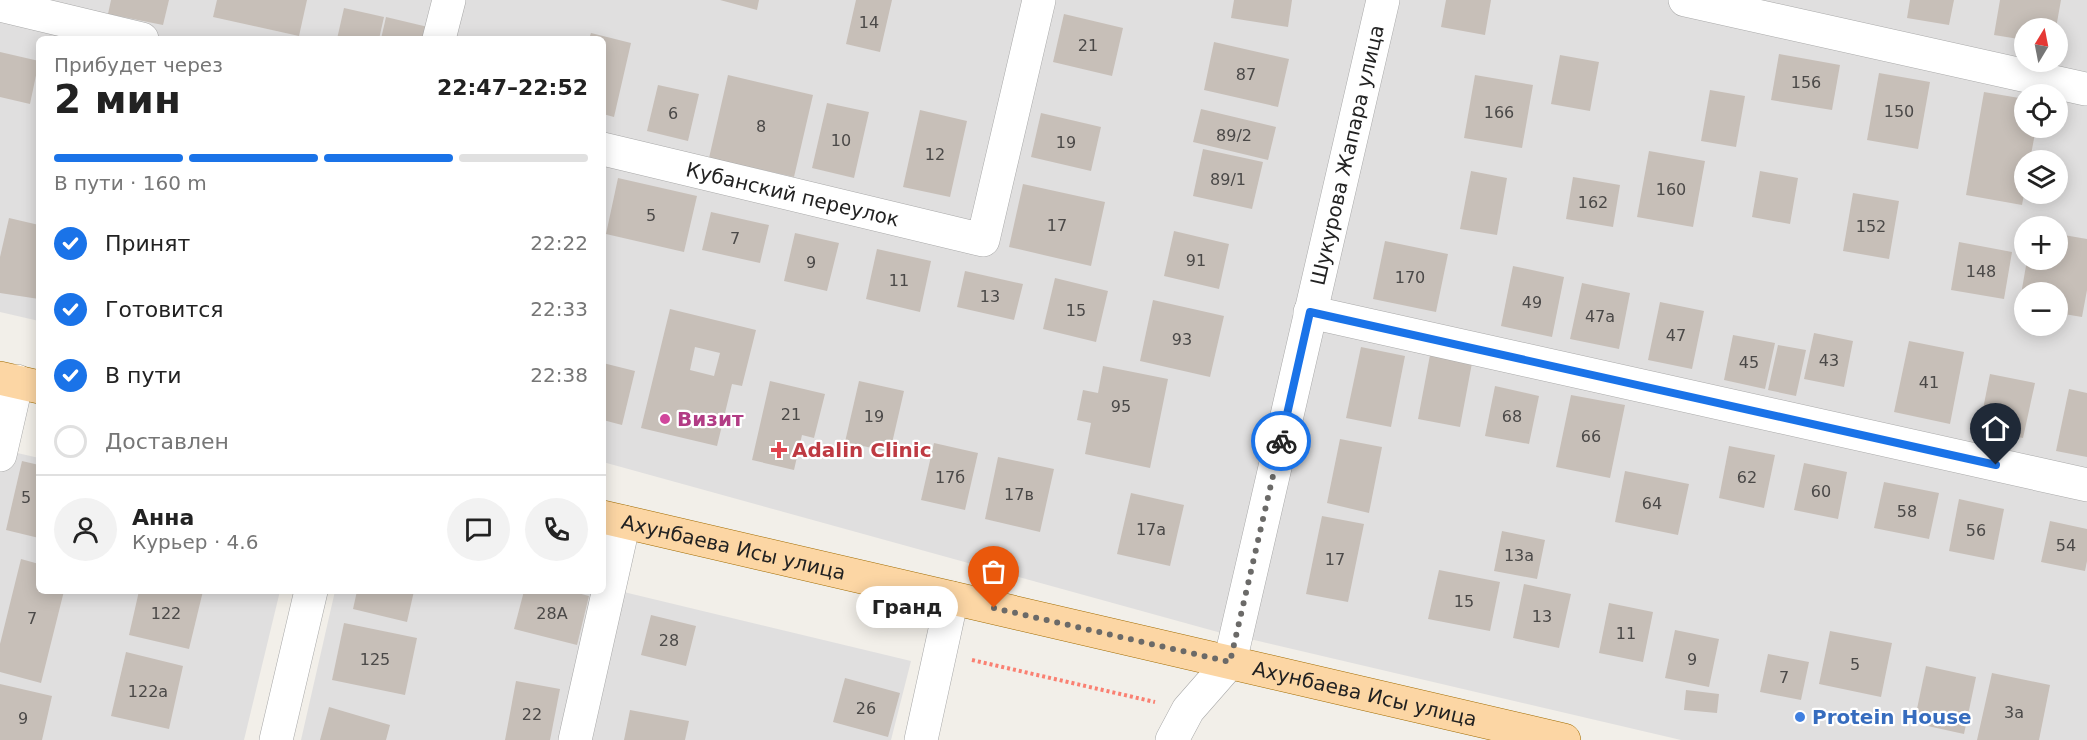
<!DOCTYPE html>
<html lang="ru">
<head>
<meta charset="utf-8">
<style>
  :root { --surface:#fff; --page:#f2f2f2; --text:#222; --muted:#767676; --line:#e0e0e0; --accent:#1a73e8 }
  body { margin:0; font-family:"DejaVu Sans",sans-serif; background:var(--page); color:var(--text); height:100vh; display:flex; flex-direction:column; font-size:22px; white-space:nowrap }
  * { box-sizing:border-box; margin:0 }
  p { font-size:20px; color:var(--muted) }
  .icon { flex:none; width:33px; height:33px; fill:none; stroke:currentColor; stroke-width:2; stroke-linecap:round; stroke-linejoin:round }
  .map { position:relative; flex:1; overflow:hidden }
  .panel { position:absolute; left:36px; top:36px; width:570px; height:558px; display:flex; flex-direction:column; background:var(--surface); border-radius:9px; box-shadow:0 3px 15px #0003 }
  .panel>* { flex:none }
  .needle { width:39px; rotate:10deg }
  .tools { position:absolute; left:2014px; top:18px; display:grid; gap:12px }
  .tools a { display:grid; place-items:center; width:54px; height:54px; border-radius:50%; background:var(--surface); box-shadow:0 3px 15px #0003; font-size:30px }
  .pin { position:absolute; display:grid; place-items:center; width:51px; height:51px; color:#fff; margin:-62px -26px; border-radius:50% 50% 50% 0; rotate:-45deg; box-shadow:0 0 6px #0007 }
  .pin .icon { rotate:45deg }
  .courier { position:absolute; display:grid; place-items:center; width:60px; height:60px; margin:-30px; border:4px solid #1a73e8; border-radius:50%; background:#fff; color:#222; box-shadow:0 2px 8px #0007 }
  .bubble { position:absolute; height:42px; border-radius:21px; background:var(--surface); box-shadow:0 3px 15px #0003; font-size:20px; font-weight:700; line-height:42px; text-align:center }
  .summary em { font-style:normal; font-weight:700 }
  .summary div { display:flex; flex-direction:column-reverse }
  .summary { display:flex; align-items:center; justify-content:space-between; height:102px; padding:0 18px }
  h1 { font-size:39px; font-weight:700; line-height:45px }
  .bar { display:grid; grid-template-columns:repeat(4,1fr); gap:9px 6px; align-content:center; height:72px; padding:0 18px }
  .bar i { height:8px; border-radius:4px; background:var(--line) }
  .bar .current { background:var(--accent) }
  .bar p { grid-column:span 4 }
  .line { display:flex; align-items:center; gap:15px; padding:0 18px; border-top:2px solid var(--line) }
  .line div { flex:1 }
  .round { display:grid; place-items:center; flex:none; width:63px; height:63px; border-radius:32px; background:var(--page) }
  ol { padding:0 18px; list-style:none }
  li { display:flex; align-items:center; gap:18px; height:66px }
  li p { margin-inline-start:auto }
  li .icon { padding:6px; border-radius:50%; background:var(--accent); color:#fff; stroke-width:4 }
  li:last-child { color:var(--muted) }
  li i { width:33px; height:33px; border:3px solid var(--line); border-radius:50% }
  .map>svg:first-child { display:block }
  .residential { fill:#e0dfdf; fill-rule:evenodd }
  .building { fill:#c7bfb8; fill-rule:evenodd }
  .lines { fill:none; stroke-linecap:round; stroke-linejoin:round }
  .minor-casing { stroke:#a9a9a9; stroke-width:34 }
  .major-casing { stroke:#a06b00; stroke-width:34 }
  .path { stroke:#fa8072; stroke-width:4; stroke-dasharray:3 3; stroke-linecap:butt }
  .minor { stroke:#fff; stroke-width:33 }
  .major { stroke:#fcd6a4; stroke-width:33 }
  .done { stroke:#6b6a68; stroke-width:6; stroke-dasharray:0 10.8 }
  .route { stroke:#1a73e8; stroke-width:8 }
  .hotel-dot { fill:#d1479c; stroke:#fff; stroke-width:2 }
  .health-dot { fill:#e0444e; stroke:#fff; stroke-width:2 }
  .shop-dot { fill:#3f7fe0; stroke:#fff; stroke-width:2 }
  .labels { text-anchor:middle; stroke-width:4.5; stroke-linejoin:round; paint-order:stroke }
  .number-label { font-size:16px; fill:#4b4948 }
  .street-label { font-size:20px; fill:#222; stroke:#fff }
  .hotel-label { font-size:20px; font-weight:bold; fill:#b23c85; stroke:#fff; text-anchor:start }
  .health-label { font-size:20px; font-weight:bold; fill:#be3a42; stroke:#fff; text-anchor:start }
  .shop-label { font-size:20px; font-weight:bold; fill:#366cbe; stroke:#fff; text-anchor:start }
</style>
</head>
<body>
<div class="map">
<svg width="2087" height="740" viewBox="0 0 2087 740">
  <rect width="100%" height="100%" fill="#f2efe9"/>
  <g class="residential">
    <polygon points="0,0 1374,0 1225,634 603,462 603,39 39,39 39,321 0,312"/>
    <path d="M1398,0h689v740h-406l-431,-101zM2025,28h33v34h-33zM2025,94h33v34h-33zM2025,160h33v34h-33zM2025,226h33v34h-33zM2025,292h33v34h-33z"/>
    <polygon points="0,449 39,458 39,591 280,591 244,740 0,740"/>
    <polygon points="603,587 911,661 891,740 301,740 335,591 603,591"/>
  </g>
  <g class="building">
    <polygon points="111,0 169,0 163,25 108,14"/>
    <polygon points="217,0 307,0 299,36 213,17"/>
    <polygon points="720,0 759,0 757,10"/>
    <polygon points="856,0 892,0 880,52 846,44"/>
    <polygon points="1234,0 1292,0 1288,27 1231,18"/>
    <polygon points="1446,0 1491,0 1485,35 1441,27"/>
    <polygon points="1910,0 1954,0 1949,25 1907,18"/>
    <polygon points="2000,0 2061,0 2056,28 2025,28 2025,40 1994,35"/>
    <polygon points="344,8 384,17 379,39 337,39"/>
    <polygon points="1064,14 1123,28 1112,76 1053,62"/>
    <polygon points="386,17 428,27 425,39 381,39"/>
    <polygon points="591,33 631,43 614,117 603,114 603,39 589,39"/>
    <polygon points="1214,42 1289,59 1278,107 1204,90"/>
    <polygon points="0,52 39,61 30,104 0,97"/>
    <polygon points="1779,54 1840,65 1832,110 1771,100"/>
    <polygon points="1560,55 1599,62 1590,111 1551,104"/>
    <polygon points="1879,73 1930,82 1918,149 1867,140"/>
    <polygon points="728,75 813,95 794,177 709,158"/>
    <polygon points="1475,75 1533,85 1522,148 1464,138"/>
    <polygon points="658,85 699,94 688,141 647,131"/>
    <polygon points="1710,90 1745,96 1736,147 1701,141"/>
    <polygon points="1984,92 2025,99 2025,128 2036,128 2030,160 2025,160 2025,189 2022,205 1966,195"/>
    <polygon points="827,103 869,112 854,178 812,168"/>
    <polygon points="1201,109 1276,127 1268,160 1193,142"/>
    <polygon points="920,110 967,121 950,197 903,187"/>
    <polygon points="1041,113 1101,127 1091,171 1031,157"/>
    <polygon points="1203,149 1263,162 1252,209 1193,196"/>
    <polygon points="1649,151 1705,161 1693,227 1637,217"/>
    <polygon points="1471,171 1507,178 1497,235 1460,229"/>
    <polygon points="1760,171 1798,178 1790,224 1752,217"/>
    <polygon points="1573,177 1620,185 1613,227 1566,219"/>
    <polygon points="618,178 697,196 684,252 606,234"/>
    <polygon points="1023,184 1105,202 1091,266 1009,247"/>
    <polygon points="1853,193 1899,201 1889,259 1843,251"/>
    <polygon points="711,212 769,225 760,263 702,250"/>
    <polygon points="9,218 39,225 39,299 0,293 0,257"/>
    <polygon points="1174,231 1229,244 1219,289 1164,276"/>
    <polygon points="795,233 839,243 827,291 784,281"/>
    <polygon points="2058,234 2087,239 2087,290 2082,317 2058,313 2058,292 2025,292 2025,307 2019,306 2027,260 2058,260"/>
    <polygon points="1385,241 1448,254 1436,312 1373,299"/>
    <polygon points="1959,242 2012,252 2004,299 1951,290"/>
    <polygon points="877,249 931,261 920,312 866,299"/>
    <polygon points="1513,266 1564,277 1552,337 1501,326"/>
    <polygon points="965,271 1023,284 1014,320 957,307"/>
    <polygon points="1055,278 1108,291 1096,342 1043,329"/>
    <polygon points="1582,283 1630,293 1619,349 1570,339"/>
    <polygon points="1153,300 1224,316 1210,377 1140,361"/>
    <polygon points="1660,302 1704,311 1692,369 1648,360"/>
    <path d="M670,309l86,21 -14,56 -10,-2 -15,62 -76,-18zM695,347l25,6 -6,23 -24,-6z"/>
    <polygon points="1814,333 1853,341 1844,387 1804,379"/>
    <polygon points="1733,335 1775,343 1765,389 1724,380"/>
    <polygon points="1909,341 1964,352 1950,424 1894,412"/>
    <polygon points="1778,345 1806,350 1796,396 1768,390"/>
    <polygon points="1361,347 1405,356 1391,427 1346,418"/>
    <polygon points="1430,355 1472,363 1460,427 1418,419"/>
    <polygon points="603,363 635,371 622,425 603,420"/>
    <polygon points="1103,366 1168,379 1150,468 1085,454 1091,423 1077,420 1083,390 1098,393"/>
    <polygon points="1990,374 2035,383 2023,438 1979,429"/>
    <polygon points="770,381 825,394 814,438 802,435 794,470 752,460"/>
    <polygon points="859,381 904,391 890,452 845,442"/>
    <polygon points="1495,386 1539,396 1529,444 1485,436"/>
    <polygon points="2069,389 2087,393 2087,457 2056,451"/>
    <polygon points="1571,395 1625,405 1610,478 1556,467"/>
    <polygon points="1340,439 1382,447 1369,513 1327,503"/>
    <polygon points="934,443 978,453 965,510 921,500"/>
    <polygon points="1729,446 1775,455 1764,508 1719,498"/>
    <polygon points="998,457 1054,469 1040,532 985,519"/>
    <polygon points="22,461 39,465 39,538 6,530"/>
    <polygon points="1804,463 1847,472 1838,519 1794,510"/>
    <polygon points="1625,471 1689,484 1678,535 1615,522"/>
    <polygon points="1884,482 1939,493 1929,539 1874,528"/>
    <polygon points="1131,493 1184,505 1170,566 1117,554"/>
    <polygon points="1959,499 2004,509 1994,560 1949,551"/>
    <polygon points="1322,516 1364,524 1348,602 1306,594"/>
    <polygon points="2050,521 2087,529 2087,561 2085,571 2041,562"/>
    <polygon points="1502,531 1545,540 1537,579 1494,571"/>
    <polygon points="21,559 39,564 39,591 64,591 41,683 0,672 0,644"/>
    <polygon points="1439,570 1500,582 1490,631 1428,619"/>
    <polygon points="1524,584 1571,594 1559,648 1513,638"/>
    <polygon points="139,591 203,591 189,649 129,635"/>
    <polygon points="357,591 414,591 407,622 353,609"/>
    <polygon points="524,591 570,591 589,596 577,645 514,629"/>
    <polygon points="1609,603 1653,612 1643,662 1599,653"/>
    <polygon points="651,615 696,626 686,666 641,655"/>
    <polygon points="344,623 417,638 405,695 332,680"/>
    <polygon points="1675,630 1719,639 1709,687 1665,678"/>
    <polygon points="1830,631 1892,643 1881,697 1819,684"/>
    <polygon points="126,652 183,666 169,729 111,716"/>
    <polygon points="1768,654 1809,662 1801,700 1760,692"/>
    <polygon points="1926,666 1976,677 1964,734 1914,723"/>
    <polygon points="1992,673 2050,685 2039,740 1977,740"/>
    <polygon points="845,678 900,693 888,737 833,722"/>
    <polygon points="516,681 560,689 550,740 505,740"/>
    <polygon points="0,684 52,696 42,740 0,740"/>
    <polygon points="1686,690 1719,694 1717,713 1684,710"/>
    <polygon points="329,707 390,725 386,740 320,740"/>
    <polygon points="630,710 689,721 685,740 624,740"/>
  </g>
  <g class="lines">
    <g class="minor-casing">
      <g id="minor">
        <polyline points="1685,0 2085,89"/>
        <polyline points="0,5 142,39"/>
        <polyline points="439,39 449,0"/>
        <path id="s1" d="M603,149l380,91 56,-240"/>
        <polyline points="1310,312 2087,485"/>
        <polyline points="0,455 17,381"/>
        <polyline points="276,740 311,591"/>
        <polyline points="575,740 624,522"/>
        <polyline points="921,740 952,598"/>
        <path id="s2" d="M1172,740l16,-30 42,-48 153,-662"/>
      </g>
    </g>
    <g class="major-casing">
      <g id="major">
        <polyline points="0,378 39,387"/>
        <path id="s3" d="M603,517l961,223"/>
      </g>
    </g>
    <polyline class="path" points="972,660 1155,702"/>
    <use href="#minor" class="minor"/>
    <use href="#major" class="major"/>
  </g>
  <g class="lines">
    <polyline class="done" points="994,608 1230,662 1281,441"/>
    <polyline class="route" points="1281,441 1310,312 1996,465"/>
  </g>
  <circle class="hotel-dot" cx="665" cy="419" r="6"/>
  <path class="health-dot" d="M776 441h6v6h6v6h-6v6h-6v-6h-6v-6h6z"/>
  <circle class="shop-dot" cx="1800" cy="717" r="6"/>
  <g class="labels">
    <g class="number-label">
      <text x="869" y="28">14</text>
      <text x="1088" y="51">21</text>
      <text x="1246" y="80">87</text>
      <text x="1806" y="88">156</text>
      <text x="1899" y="117">150</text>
      <text x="1499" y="118">166</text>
      <text x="673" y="119">6</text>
      <text x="761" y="132">8</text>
      <text x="1234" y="141">89/2</text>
      <text x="841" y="146">10</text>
      <text x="1066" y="148">19</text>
      <text x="935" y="160">12</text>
      <text x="1228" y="185">89/1</text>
      <text x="1671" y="195">160</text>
      <text x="1593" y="208">162</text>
      <text x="651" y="221">5</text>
      <text x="1057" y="231">17</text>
      <text x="1871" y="232">152</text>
      <text x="735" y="244">7</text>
      <text x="1196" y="266">91</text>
      <text x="811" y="268">9</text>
      <text x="1981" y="277">148</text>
      <text x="1410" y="283">170</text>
      <text x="899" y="286">11</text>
      <text x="990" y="302">13</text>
      <text x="1532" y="308">49</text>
      <text x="1076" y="316">15</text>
      <text x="1600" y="322">47а</text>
      <text x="1676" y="341">47</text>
      <text x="1182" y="345">93</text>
      <text x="1829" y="366">43</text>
      <text x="1749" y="368">45</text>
      <text x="1929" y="388">41</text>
      <text x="1121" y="412">95</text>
      <text x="791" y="420">21</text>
      <text x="874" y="422">19</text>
      <text x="1512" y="422">68</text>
      <text x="1591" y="442">66</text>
      <text x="950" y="483">17б</text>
      <text x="1747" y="483">62</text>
      <text x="1821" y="497">60</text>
      <text x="1019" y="500">17в</text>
      <text x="26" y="503">5</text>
      <text x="1652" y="509">64</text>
      <text x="1907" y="517">58</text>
      <text x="1151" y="535">17а</text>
      <text x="1976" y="536">56</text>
      <text x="2066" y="551">54</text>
      <text x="1519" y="561">13а</text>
      <text x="1335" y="565">17</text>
      <text x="1464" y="607">15</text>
      <text x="166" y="619">122</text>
      <text x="552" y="619">28А</text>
      <text x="1542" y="622">13</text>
      <text x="32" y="624">7</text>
      <text x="1626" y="639">11</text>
      <text x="669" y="646">28</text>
      <text x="375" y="665">125</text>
      <text x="1692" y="665">9</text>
      <text x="1855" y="670">5</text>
      <text x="1784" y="683">7</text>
      <text x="148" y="697">122а</text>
      <text x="866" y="714">26</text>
      <text x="2014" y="718">3а</text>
      <text x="532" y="720">22</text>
      <text x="23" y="724">9</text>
    </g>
    <g class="street-label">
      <text dy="7" stroke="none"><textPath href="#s2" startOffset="618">Шукурова Жапара улица</textPath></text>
      <text dy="7" stroke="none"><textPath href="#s1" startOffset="195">Кубанский переулок</textPath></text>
      <text dy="7" stroke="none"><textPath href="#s3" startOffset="134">Ахунбаева Исы улица</textPath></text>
      <text dy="7" stroke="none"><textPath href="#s3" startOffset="782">Ахунбаева Исы улица</textPath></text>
    </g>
    <g class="hotel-label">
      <text x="677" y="426">Визит</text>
    </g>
    <g class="health-label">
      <text x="792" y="457">Adalin Clinic</text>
    </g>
    <g class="shop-label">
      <text x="1812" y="724">Protein House</text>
    </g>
  </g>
</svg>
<div class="tools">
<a><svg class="needle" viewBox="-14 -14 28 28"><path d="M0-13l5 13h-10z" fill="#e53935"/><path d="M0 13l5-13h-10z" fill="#767676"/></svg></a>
<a><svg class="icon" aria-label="locate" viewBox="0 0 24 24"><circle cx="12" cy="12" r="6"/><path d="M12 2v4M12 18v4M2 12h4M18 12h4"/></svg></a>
<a><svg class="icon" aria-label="layers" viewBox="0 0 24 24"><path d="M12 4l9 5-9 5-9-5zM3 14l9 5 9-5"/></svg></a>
<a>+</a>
<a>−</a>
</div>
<div class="pin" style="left:994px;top:608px;background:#ea580c"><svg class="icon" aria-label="bag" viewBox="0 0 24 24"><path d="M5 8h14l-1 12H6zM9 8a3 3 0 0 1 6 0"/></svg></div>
<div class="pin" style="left:1996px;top:465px;background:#1f2937"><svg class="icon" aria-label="home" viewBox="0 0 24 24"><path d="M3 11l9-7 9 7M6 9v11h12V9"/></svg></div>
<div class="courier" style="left:1281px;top:441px"><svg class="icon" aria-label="bike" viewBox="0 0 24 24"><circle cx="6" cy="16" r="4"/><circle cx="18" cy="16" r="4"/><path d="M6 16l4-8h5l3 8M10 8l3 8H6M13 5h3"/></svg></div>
<div class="bubble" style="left:856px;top:586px;width:102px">Гранд</div>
<section class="panel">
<div class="summary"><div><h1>2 мин</h1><p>Прибудет через</p></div><em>22:47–22:52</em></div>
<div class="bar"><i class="current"></i><i class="current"></i><i class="current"></i><i></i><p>В пути · 160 m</p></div>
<ol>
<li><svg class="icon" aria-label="check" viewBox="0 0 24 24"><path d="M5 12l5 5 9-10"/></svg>Принят<p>22:22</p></li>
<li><svg class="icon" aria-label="check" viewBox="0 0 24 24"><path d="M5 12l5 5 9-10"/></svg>Готовится<p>22:33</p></li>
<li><svg class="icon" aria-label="check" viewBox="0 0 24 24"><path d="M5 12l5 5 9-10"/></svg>В пути<p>22:38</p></li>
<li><i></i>Доставлен</li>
</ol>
<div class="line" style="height:108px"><a class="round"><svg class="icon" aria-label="person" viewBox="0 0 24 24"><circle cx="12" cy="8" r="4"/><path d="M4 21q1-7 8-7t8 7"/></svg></a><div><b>Анна</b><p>Курьер · 4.6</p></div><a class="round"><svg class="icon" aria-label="chat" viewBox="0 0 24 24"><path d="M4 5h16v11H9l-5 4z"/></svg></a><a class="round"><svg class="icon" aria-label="phone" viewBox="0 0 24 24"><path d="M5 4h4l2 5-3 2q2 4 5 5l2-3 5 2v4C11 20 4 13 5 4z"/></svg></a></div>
</section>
</div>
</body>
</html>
